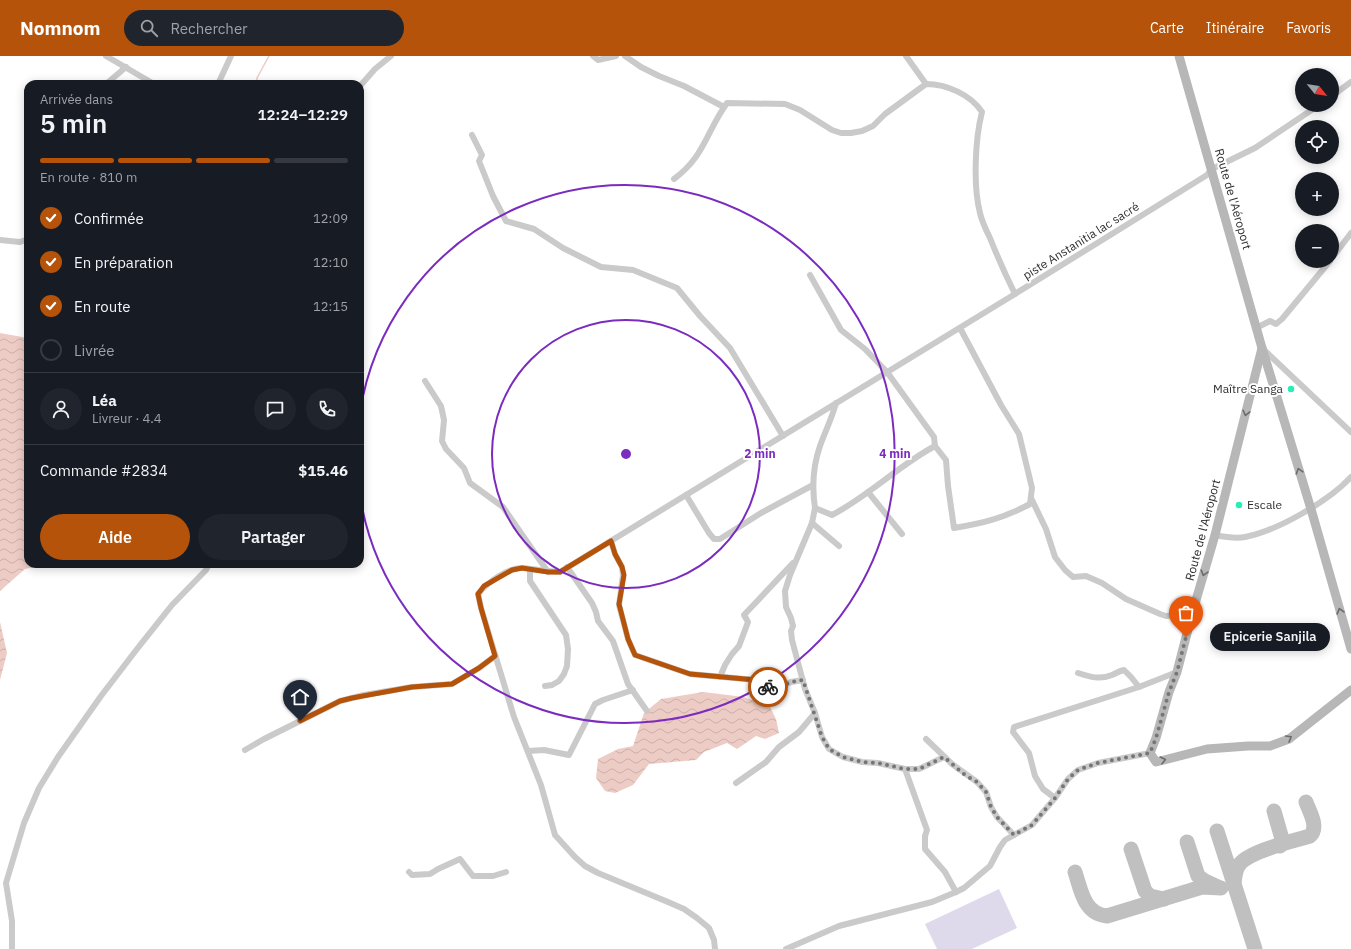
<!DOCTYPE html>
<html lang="fr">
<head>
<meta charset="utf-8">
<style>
  :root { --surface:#171b24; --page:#20242c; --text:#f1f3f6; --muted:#9ea1a6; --line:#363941; --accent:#b45309 }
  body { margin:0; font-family:"IBM Plex Sans",sans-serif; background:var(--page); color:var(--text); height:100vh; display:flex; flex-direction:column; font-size:15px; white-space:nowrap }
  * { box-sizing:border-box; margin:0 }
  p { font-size:13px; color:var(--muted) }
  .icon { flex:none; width:22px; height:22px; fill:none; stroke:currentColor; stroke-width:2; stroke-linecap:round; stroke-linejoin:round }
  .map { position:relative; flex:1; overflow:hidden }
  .side { position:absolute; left:24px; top:24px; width:340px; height:488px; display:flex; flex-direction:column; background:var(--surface); border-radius:12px; box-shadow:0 2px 10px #0003 }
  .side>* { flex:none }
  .needle { width:26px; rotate:120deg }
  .buttons { position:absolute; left:1295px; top:12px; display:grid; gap:8px }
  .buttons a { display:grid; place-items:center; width:44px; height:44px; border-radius:50%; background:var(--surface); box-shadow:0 2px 10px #0003; font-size:20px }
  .pin { position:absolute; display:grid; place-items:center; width:34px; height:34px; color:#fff; margin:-41px -17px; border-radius:50% 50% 50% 0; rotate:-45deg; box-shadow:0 0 4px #0007 }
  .pin .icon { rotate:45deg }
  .courier { position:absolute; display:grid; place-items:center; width:40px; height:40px; margin:-20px; border:3px solid #b45309; border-radius:50%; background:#fff; color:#222; box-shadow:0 1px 5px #0007 }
  .bubble { position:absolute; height:28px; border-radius:14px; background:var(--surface); box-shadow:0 2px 10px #0003; font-size:13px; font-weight:600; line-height:28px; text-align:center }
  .summary em { font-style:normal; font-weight:600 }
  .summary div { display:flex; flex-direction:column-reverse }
  .summary { display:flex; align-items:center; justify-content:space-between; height:68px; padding:0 16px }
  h1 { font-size:26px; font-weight:600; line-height:30px }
  .bar { display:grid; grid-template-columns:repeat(4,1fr); gap:6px 4px; align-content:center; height:48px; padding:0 16px }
  .bar i { height:5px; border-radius:3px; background:var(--line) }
  .bar .active { background:var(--accent) }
  .bar p { grid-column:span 4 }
  .line { display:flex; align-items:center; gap:10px; padding:0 16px; border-top:1px solid var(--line) }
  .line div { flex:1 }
  .round { display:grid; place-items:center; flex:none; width:42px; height:42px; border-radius:21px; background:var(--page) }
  ol { padding:0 16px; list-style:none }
  li { display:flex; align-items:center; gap:12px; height:44px }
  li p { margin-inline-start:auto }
  li .icon { padding:4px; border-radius:50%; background:var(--accent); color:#fff; stroke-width:4 }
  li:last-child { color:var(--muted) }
  li i { width:22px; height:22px; border:2px solid var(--line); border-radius:50% }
  .cta { display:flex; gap:8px; margin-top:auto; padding:8px 16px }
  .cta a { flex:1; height:46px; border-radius:24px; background:var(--accent); color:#fff; font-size:16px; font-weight:600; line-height:46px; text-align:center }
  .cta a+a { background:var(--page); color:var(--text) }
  header { display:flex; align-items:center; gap:24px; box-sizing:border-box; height:56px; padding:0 20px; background:var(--accent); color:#fff }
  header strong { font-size:19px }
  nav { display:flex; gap:22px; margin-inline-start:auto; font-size:14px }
  .search { width:280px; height:36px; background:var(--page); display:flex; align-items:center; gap:10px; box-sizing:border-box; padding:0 14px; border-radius:22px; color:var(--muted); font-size:15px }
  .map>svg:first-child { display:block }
  .pitch { fill:#dedaec }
  .water { fill:url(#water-waves) }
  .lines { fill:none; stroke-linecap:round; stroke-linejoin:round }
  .stream { stroke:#edccc5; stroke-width:1.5 }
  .taxiway { stroke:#c0c0c0; stroke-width:15 }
  .minor { stroke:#cacaca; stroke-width:6 }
  .secondary { stroke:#b7b7b7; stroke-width:9 }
  .oneway { stroke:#6b6b6b }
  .done { stroke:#767676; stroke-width:4; stroke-dasharray:0 7.2 }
  .route { stroke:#b45309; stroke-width:5 }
  .ring { fill:none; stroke:#7b2cbf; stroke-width:2 }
  .poi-dot { fill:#26eeb8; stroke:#fff; stroke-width:1.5 }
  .labels { text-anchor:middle; stroke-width:4; stroke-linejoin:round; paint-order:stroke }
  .street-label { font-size:12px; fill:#2d2d2d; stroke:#fff }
  .poi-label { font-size:12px; fill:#2d2d2d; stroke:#fff; text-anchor:end }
  .centre { fill:#7b2cbf; stroke:#fff; stroke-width:2 }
  .ring-label { font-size:12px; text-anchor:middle; font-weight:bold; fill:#7b2cbf; stroke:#fff; stroke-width:4; stroke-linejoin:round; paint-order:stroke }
</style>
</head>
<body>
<header>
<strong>Nomnom</strong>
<div class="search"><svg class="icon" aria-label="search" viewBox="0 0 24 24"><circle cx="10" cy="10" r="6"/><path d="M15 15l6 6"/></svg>Rechercher</div>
<nav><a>Carte</a><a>Itinéraire</a><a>Favoris</a></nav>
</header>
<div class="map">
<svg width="1351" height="893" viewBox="0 0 1351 893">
  <defs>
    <pattern id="water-waves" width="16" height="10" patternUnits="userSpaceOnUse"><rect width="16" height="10" fill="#edccc5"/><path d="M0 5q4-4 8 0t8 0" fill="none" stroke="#ccb0aa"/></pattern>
  </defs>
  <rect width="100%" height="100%" fill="#fff"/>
  <polygon class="pitch" points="999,833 1017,872 972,893 937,893 925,868"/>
  <g class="water">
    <polygon points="0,277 28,282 28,508 49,508 25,513 0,535"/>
    <polygon points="0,566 7,597 0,624"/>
    <polygon points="703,636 744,641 770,651 776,663 779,677 765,683 756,680 737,693 727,687 704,696 696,704 649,708 633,729 615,737 605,735 596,722 598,703 618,693 633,690 644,657 661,643"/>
  </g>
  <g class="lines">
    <polyline class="stream" points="257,28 257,22 269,0"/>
    <g class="taxiway">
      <polyline points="1274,755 1282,783 1280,790"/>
      <polyline points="1217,775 1255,893"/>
      <polyline points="1187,786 1198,820 1205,825 1218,831"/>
      <polyline points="1131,793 1145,835 1150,840 1164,843"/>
      <path d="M1075,816c6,18 9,42 32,44l95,-29 19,1"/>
      <path d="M1234,827c1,-6 1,-13 5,-18 9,-14 55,-24 71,-29 9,-9 0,-23 -4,-34"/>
    </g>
    <g class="minor">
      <polyline points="106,0 154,28"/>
      <polyline points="593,0 598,4 616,0"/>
      <polyline points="625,0 641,11 659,20 684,30 724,51"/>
      <polyline points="906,0 926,28"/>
      <polyline points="106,28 126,11"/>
      <polyline points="218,28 231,0"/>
      <polyline points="360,30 375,13 391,0"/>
      <polyline points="1332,40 1351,26"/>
      <polyline points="472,79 482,99 479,105 493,140 506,165 534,173 563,192 601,211 633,214 677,232 700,260 730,292 783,380"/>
      <path d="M674,123c31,-23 32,-47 53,-76l58,1 15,6 32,20 9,3h10l11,-2 11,-5 12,-12 41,-30c21,0 45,11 56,28 -7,27 -9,74 -2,101 2,9 6,17 10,25 8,20 16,38 25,56"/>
      <polyline points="0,184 20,186 28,183"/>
      <polyline points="1332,202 1351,177"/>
      <path d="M810,219l31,55 24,19 22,23 47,65 1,9c-36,19 -66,50 -103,69l-17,-7c-3,-20 -2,-42 5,-62 5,-14 12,-28 16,-43"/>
      <polyline points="1256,272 1270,265 1276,268 1282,263 1330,205"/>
      <polyline points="1263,293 1351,376"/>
      <polyline points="425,325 441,350 444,364 442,385 446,393 464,412 470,427 503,451 548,516"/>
      <path d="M935,390l11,14 2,26 6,42c30,-5 50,-10 76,-24l2,-16 -13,-54 -18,-29 -41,-77"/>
      <polyline points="868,436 902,478"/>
      <polyline points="686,439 709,477 714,483 720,483 761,457 813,429"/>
      <polyline points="1031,442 1046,473 1055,501 1065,514 1073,521 1086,520 1102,527 1126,543 1160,558 1166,560 1192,558"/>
      <polyline points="815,452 812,467 790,519 785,535 786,551 791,562 793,570 791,575 792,584 805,633 815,657 822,681 829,693 843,701 862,706 878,707 905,713 919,713 944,701"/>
      <polyline points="812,467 839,490"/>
      <path d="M1215,479c10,2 20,4 30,2 32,-6 84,-36 106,-60"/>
      <polyline points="611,485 615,498 622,511 623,519 619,549 628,583 635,599 690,618 756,624 772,634 791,626 803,624"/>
      <polyline points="567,511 592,547 596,556 598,565 613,585 628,628 647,655"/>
      <polyline points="530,513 530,525 566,579 568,593 567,610 564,618 559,625 552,629 545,630"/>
      <path d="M1078,617c12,4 22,7 34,2 5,-2 7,-4 12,-5l7,7 8,10"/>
      <polyline points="720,621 725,609 732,598 739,590 748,566 744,559 793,507"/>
      <polyline points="926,683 952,708 977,726 986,736 991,751 997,761 1014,779"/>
      <polyline points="245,694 264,683 340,645 364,639 412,631 452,628 479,612 495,600"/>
      <polyline points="528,695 544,694 569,699 595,648 603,644 633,634"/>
      <polyline points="905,713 927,774 925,780 925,793 945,816 956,836"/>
      <polyline points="736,727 766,706 779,691 799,676 815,657"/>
      <polyline points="1055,742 1043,733 1035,720 1029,697 1013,676 1014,671 1139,631 1177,616"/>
      <polyline points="409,816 412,819 430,818 438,813 460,803 473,820 493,820 506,816"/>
      <polyline points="12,893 12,865 6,827 24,767 39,732 58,701 101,640 137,593 172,549 206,514 209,508"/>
      <path d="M715,893l-1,-9 -5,-12 -12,-10 -13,-9 -16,-7 -70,-29 -13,-7 -10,-9 -20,-22 -14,-50 -27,-68 -33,-109 -3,-14c9,-11 30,-27 45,-26 12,1 25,4 37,4l455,-278 192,-119 5,-6 43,-21 64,-43"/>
      <polyline points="786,893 839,870 932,846 956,836 964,832 990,810 1000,791 1005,784 1032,769 1055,742 1068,723 1078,714 1098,707 1150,697"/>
    </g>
    <g class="secondary">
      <polyline points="1179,0 1262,292 1311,453 1351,593"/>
      <polyline points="1262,292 1215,479 1192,558 1177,616 1169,636 1156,682 1150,697 1156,706 1207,693 1248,690 1270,690 1289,683 1351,634"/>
    </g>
  </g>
  <defs><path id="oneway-chevron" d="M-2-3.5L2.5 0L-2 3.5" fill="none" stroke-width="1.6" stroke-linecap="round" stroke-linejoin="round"/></defs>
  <g class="oneway">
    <use href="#oneway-chevron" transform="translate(1246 357) rotate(104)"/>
    <use href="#oneway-chevron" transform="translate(1299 415) rotate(-107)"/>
    <use href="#oneway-chevron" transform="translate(1204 517) rotate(106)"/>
    <use href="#oneway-chevron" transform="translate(1340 555) rotate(-106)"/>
    <use href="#oneway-chevron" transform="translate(1289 682) rotate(-30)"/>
    <use href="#oneway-chevron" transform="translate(1163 704) rotate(-14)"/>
  </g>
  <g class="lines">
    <polyline class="done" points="768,631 772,634 791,626 803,624 822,681 829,693 843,701 862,706 878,707 905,713 919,713 944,701 965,719 977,726 986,736 991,751 997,761 1014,779 1032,769 1055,742 1068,723 1078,714 1098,707 1150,697 1156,682 1169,636 1177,616 1186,581"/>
    <polyline class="route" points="300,665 340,645 352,642 412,631 452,628 479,612 495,600 481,552 478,538 484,530 512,514 522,512 548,516 560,516 611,485 615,498 622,511 624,519 619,548 628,583 635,599 690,618 756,624 768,631"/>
  </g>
  <g class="ring">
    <circle cx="626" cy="398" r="134"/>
    <path d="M360 356A269 269 0 1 1 360 440"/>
  </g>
  <g class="poi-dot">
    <circle cx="1291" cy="333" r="4"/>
    <circle cx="1239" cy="449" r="4"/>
  </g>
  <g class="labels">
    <g class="street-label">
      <text transform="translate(1233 143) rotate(74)" y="4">Route de l'Aéroport</text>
      <text transform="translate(1081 185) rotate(-32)" y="4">piste Anstanitia lac sacré</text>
      <text transform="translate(1203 474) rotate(-75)" y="4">Route de l'Aéroport</text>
    </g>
    <g class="poi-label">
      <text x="1283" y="337">Maître Sanga</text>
      <text x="1247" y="453" text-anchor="start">Escale</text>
    </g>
  </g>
  <circle cx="626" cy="398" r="6" class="centre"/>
  <g class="ring-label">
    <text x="760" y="402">2 min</text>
    <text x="895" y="402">4 min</text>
  </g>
</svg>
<div class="buttons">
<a><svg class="needle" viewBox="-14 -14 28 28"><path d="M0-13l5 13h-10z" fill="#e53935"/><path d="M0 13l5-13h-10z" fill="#9ea1a6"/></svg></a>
<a><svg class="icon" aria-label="locate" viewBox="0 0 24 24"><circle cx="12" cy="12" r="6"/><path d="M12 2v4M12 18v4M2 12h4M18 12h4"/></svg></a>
<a>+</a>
<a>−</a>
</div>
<div class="pin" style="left:1186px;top:581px;background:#ea580c"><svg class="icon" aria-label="bag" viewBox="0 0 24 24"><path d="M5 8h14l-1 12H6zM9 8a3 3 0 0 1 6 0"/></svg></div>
<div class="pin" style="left:300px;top:665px;background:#1f2937"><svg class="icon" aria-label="home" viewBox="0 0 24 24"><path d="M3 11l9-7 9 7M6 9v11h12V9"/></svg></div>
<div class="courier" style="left:768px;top:631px"><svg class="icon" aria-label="bike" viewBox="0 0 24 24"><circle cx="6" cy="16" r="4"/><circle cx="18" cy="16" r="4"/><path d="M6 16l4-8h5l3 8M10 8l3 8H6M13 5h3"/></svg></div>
<div class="bubble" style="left:1210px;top:567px;width:120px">Epicerie Sanjila</div>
<section class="side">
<div class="summary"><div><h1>5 min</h1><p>Arrivée dans</p></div><em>12:24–12:29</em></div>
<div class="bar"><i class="active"></i><i class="active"></i><i class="active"></i><i></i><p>En route · 810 m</p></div>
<ol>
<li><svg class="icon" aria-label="check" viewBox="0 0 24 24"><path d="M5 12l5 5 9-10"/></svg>Confirmée<p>12:09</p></li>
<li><svg class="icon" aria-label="check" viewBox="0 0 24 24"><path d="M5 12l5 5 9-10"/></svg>En préparation<p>12:10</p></li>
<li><svg class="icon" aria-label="check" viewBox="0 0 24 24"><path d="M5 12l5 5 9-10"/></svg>En route<p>12:15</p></li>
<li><i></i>Livrée</li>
</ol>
<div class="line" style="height:72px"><a class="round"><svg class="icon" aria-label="person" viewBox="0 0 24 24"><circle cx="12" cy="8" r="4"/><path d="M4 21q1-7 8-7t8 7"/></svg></a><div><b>Léa</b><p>Livreur · 4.4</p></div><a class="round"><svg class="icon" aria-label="chat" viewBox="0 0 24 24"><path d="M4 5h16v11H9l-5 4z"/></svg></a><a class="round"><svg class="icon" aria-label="phone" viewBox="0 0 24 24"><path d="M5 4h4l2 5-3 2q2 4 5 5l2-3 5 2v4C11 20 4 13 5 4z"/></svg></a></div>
<div class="line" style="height:52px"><div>Commande #2834</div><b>$15.46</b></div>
<div class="cta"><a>Aide</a><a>Partager</a></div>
</section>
</div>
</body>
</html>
